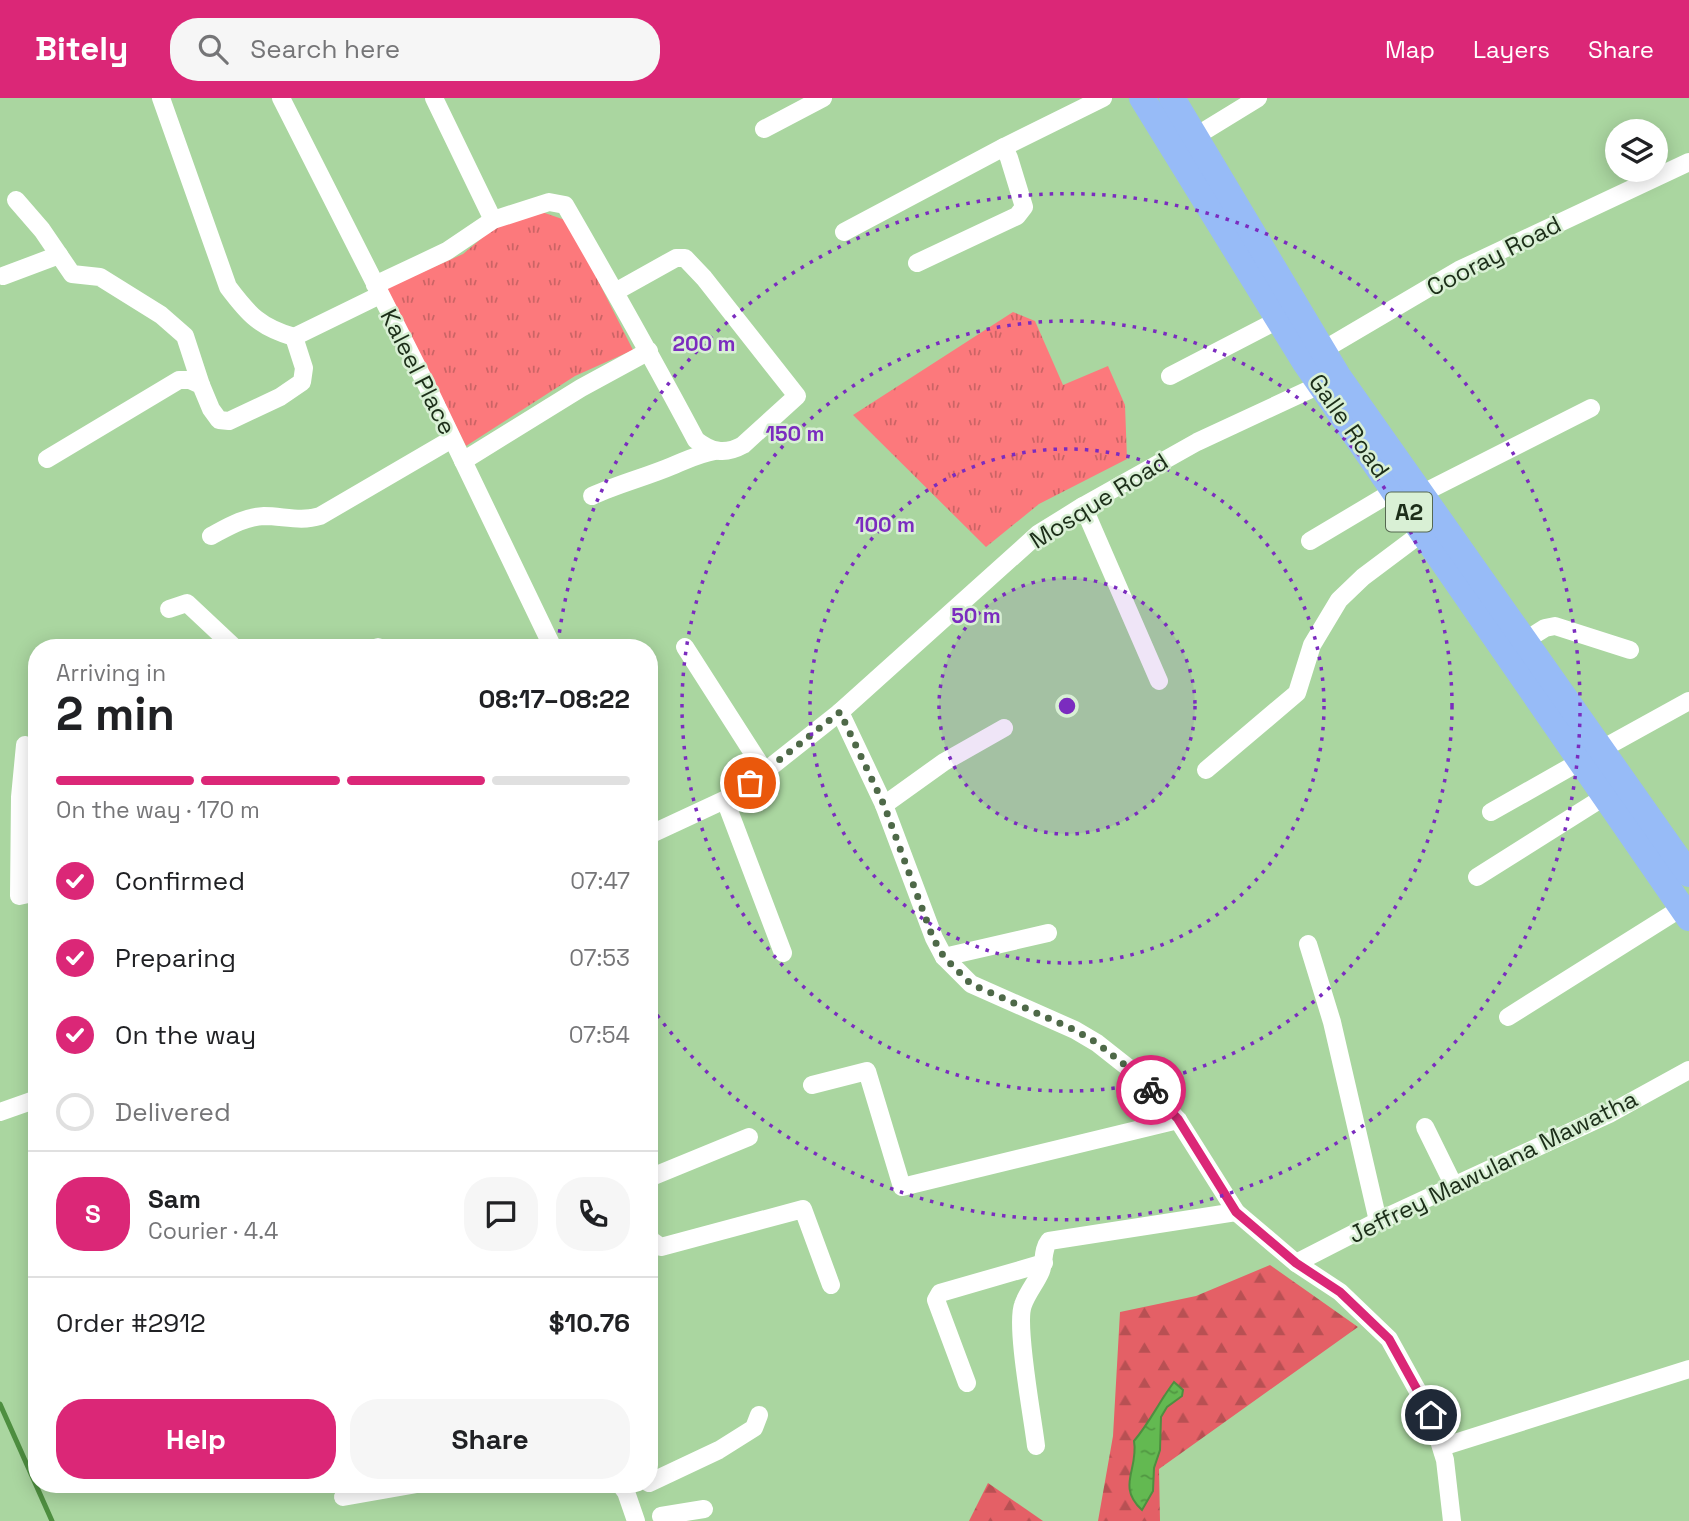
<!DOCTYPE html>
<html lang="en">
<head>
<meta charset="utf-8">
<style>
  :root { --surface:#fff; --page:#f6f6f6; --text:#202124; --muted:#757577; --line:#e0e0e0; --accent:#db2777 }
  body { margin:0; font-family:"Space Grotesk",sans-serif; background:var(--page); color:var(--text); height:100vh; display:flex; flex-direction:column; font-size:26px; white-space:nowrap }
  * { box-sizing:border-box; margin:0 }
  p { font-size:23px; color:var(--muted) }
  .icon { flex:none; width:38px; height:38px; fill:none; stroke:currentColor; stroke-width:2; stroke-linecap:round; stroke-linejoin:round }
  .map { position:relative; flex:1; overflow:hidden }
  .drawer { position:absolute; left:28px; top:541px; width:630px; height:854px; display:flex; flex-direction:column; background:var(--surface); border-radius:28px; box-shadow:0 4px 18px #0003 }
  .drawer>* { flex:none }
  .buttons { position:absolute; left:1605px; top:21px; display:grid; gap:14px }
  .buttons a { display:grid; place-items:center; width:63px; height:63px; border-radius:50%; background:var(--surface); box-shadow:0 4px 18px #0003; font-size:35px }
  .pin { position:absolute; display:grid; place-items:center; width:60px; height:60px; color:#fff; margin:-30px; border:4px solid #fff; border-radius:50%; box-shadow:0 2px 7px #0007 }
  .courier { position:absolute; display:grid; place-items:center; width:70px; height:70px; margin:-35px; border:5px solid #db2777; border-radius:50%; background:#fff; color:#222; box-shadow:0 2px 9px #0007 }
  .headline em { font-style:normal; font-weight:600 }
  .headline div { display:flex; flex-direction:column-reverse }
  .headline { display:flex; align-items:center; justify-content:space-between; height:119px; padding:0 28px }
  h1 { font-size:46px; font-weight:600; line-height:52px }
  .bar { display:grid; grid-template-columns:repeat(4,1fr); gap:10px 7px; align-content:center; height:84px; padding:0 28px }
  .bar i { height:9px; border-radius:5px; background:var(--line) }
  .bar .on { background:var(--accent) }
  .bar p { grid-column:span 4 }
  .line { display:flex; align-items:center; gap:18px; padding:0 28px; border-top:2px solid var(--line) }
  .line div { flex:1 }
  .round { display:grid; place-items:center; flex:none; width:74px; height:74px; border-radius:28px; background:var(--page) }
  ol { padding:0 28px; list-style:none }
  li { display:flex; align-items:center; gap:21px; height:77px }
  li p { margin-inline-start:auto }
  li .icon { padding:7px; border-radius:50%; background:var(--accent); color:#fff; stroke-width:4 }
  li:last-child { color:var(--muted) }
  li i { width:38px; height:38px; border:4px solid var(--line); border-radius:50% }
  .primary-button { display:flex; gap:14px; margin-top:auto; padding:14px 28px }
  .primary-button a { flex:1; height:80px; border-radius:28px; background:var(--accent); color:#fff; font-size:28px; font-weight:600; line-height:80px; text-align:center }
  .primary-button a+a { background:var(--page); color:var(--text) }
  header { display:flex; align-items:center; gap:42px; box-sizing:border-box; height:98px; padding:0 35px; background:var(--accent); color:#fff }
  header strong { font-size:33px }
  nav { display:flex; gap:38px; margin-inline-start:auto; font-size:24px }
  .search { width:490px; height:63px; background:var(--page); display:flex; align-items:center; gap:18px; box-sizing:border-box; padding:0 24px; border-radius:28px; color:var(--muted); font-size:26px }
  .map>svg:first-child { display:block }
  .grass { fill:url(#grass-tufts) }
  .forest { fill:url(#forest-firs) }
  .water { fill:url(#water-ripples); stroke:#4e8f40; stroke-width:2 }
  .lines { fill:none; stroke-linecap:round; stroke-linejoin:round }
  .stream { stroke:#4e8f40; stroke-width:5 }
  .minor { stroke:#fff; stroke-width:18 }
  .highway { stroke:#97bbf7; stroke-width:26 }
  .done { stroke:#4e6948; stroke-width:7; stroke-dasharray:0 12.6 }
  .route { stroke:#db2777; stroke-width:9 }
  .ring { fill:none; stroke:#7b2cbf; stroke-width:3.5; stroke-dasharray:3.5 7 }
  .labels { text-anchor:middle; stroke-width:5; stroke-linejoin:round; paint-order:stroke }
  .shield { fill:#d9f0d5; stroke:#556851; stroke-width:2 }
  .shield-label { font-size:23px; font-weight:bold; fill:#1c2e19 }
  .street-label { font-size:24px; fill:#1c2e19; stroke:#d9f0d5 }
  .centre { fill:#7b2cbf; stroke:#d9f0d5; stroke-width:3.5 }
  .ring-label { font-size:21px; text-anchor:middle; font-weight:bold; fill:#7b2cbf; stroke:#d9f0d5; stroke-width:5; stroke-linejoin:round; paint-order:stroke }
</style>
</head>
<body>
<header>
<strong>Bitely</strong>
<div class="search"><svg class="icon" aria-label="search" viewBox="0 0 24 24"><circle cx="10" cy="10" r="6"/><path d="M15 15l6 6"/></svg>Search here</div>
<nav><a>Map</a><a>Layers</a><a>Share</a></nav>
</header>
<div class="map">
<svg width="1689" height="1423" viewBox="0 0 1689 1423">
  <defs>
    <pattern id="grass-tufts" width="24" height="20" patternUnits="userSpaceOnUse" patternTransform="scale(1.75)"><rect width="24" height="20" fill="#fc797c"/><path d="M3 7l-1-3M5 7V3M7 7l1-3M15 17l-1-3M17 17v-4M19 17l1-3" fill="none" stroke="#cb6465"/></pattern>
    <pattern id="forest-firs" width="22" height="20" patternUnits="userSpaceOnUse" patternTransform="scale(1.75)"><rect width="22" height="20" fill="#e46066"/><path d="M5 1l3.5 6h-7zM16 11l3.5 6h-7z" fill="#b85053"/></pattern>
    <pattern id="water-ripples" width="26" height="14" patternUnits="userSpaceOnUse" patternTransform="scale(1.75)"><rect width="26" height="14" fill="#63b951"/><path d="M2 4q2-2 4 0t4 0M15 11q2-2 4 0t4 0" fill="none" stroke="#519742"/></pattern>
  </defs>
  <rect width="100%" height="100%" fill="#aad6a0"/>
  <g class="grass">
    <polygon points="542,114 568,123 633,252 575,278 466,348 387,190 463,156 494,130"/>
    <polygon points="1013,214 1035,223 1063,287 1108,268 1125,307 1127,361 1039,406 986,449 853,317"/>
  </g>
  <g class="forest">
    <polygon points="1270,1167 1358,1229 1159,1371 1160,1423 1098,1423 1113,1338 1120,1214 1196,1198"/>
    <polygon points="988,1385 1043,1423 969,1423"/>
  </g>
  <path class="water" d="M1174,1284l9,8 -1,6 -15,11 -6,10 -1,33 -6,18 -1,23 -11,19c-26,-24 -3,-41 -8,-69 16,-19 25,-39 40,-59z"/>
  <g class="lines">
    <polyline class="stream" points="0,1306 52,1423"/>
    <g class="minor">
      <polyline points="281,0 429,292 553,550"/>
      <polyline points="434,0 493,122"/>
      <polyline points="764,31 823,0"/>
      <polyline points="1196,38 1258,0"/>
      <polyline points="16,102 42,132 72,176 100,179 161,217 185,238 201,287"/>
      <polyline points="844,134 1004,49 1103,0"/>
      <polyline points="917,165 1017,118 1024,109 1009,60 1004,49"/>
      <polyline points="3,178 59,157"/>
      <path d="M375,187l72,-34 46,-31 56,-18 16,3c45,78 89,156 131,235 15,12 29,15 47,5l54,-49 -93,-118 -19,-20h-9l-61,34"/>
      <polyline points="294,239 380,197"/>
      <polyline points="1313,258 1459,172 1689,64"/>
      <polyline points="1170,278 1278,222"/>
      <path d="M47,361l132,-79h11l11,5 10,24 8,11 10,1 51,-24 22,-15 2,-14 -10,-31c-34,-10 -45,-22 -66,-50l-67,-189"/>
      <polyline points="463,363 581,290 649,253"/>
      <polyline points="1421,396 1591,310"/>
      <path d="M592,398c26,-12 54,-19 80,-30 15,-6 26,-12 43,-15"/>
      <polyline points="1083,408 1159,583"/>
      <path d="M211,438c17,-9 33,-19 53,-20 19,0 37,6 56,0l132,-77"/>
      <polyline points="1310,443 1394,393"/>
      <polyline points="169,511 187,505 235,550"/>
      <polyline points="1516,548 1545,530 1555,528 1630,552"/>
      <polyline points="378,549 378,550"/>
      <polyline points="685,549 765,674"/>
      <polyline points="840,614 884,707 934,840 944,859 971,886 1075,932 1097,945 1135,975 1178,1022 1236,1114 1296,1165 1340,1194 1389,1241 1431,1317 1445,1362 1452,1423"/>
      <polyline points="25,647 20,699 19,798 37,794"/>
      <polyline points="1602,651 1689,603"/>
      <polyline points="1206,672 1297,595 1312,547 1339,502 1363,479 1423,434"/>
      <polyline points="725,702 783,855"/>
      <polyline points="884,707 944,664 1004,630"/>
      <polyline points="1491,714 1581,663"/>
      <polyline points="649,737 735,697 840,614 1038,436 1083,408 1197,344 1328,283"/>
      <polyline points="1477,779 1604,699"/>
      <polyline points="1308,846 1332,924 1378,1123"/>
      <polyline points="944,859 1048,835"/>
      <polyline points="1508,919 1683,809"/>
      <polyline points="812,987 867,973 902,1089 1178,1022"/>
      <polyline points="0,1014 37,1001"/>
      <polyline points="1425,1029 1454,1088"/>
      <polyline points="649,1080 749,1039"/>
      <polyline points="649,1137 651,1142 661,1149 803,1111 831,1187"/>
      <polyline points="1296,1165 1378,1123 1609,1016 1689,972"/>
      <polyline points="967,1285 936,1202 940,1195 1044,1165"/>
      <path d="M1036,1348c-3,-27 -21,-121 -13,-141 4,-12 13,-22 18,-34 4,-10 1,-21 8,-30l187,-29"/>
      <polyline points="1442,1349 1689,1271"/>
      <polyline points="649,1385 719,1352 754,1330 759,1317"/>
      <polyline points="620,1386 626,1394 636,1423"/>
      <polyline points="343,1399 417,1386"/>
      <polyline points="661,1418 704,1411"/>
    </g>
    <g class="highway">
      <polyline points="1142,0 1304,263 1689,820"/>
      <polyline points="1172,0 1338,278 1689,776"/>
    </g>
  </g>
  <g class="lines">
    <polyline class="done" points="750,685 840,614 884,707 933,840 944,859 971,886 1075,932 1097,945 1135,975 1151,992"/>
    <polyline class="route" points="1151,992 1178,1021 1236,1114 1296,1165 1340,1194 1389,1241 1431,1317"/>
  </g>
  <circle cx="1067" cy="608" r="128" fill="#7b2cbf" fill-opacity=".12"/>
  <g class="ring">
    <circle cx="1067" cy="608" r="128"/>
    <circle cx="1067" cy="608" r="257"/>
    <circle cx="1067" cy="608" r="385"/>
    <path d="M558 545A513 513 0 1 1 649 906"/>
  </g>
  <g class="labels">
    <rect class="shield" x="1386" y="394.5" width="46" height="39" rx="5"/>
    <g class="shield-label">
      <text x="1409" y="422">A2</text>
    </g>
    <g class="street-label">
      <text transform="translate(1494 158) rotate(-27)" y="8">Cooray Road</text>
      <text transform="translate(418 274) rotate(63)" y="8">Kaleel Place</text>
      <text transform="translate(1349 328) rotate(55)" y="8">Galle Road</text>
      <text transform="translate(1099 403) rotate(-32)" y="8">Mosque Road</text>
      <text transform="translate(1493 1069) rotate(-26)" y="8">Jeffrey Mawulana Mawatha</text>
    </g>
  </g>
  <circle cx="1067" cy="608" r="10" class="centre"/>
  <g class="ring-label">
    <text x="704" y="253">200 m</text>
    <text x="795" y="343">150 m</text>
    <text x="885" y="434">100 m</text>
    <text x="976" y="525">50 m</text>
  </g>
</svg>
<div class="buttons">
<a><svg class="icon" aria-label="layers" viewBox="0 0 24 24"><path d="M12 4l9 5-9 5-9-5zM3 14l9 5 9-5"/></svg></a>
</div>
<div class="pin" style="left:750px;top:685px;background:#ea580c"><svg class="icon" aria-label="bag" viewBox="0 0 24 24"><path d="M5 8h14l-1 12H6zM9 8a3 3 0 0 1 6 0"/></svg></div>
<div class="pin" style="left:1431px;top:1317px;background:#1f2937"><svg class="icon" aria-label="home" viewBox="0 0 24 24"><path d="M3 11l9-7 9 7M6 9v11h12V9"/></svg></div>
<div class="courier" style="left:1151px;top:992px"><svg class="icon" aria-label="bike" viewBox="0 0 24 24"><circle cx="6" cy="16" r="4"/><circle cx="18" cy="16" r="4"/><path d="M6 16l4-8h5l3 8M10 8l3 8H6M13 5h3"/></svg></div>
<section class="drawer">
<div class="headline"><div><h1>2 min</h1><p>Arriving in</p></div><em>08:17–08:22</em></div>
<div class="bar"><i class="on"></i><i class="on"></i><i class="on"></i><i></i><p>On the way · 170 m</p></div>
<ol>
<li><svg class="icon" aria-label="check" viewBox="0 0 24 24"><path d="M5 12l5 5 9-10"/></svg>Confirmed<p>07:47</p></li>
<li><svg class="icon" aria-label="check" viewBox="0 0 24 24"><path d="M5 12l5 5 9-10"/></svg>Preparing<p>07:53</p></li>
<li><svg class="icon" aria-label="check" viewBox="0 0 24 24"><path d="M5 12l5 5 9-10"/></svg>On the way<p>07:54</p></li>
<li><i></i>Delivered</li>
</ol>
<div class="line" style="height:126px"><b class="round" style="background:var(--accent);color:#fff">S</b><div><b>Sam</b><p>Courier · 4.4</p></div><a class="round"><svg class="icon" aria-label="chat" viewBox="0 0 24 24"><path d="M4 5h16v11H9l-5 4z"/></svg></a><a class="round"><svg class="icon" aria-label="phone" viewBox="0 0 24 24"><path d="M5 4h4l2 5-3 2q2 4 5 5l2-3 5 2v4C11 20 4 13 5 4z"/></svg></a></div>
<div class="line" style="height:91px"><div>Order #2912</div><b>$10.76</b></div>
<div class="primary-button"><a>Help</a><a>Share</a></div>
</section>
</div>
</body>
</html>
